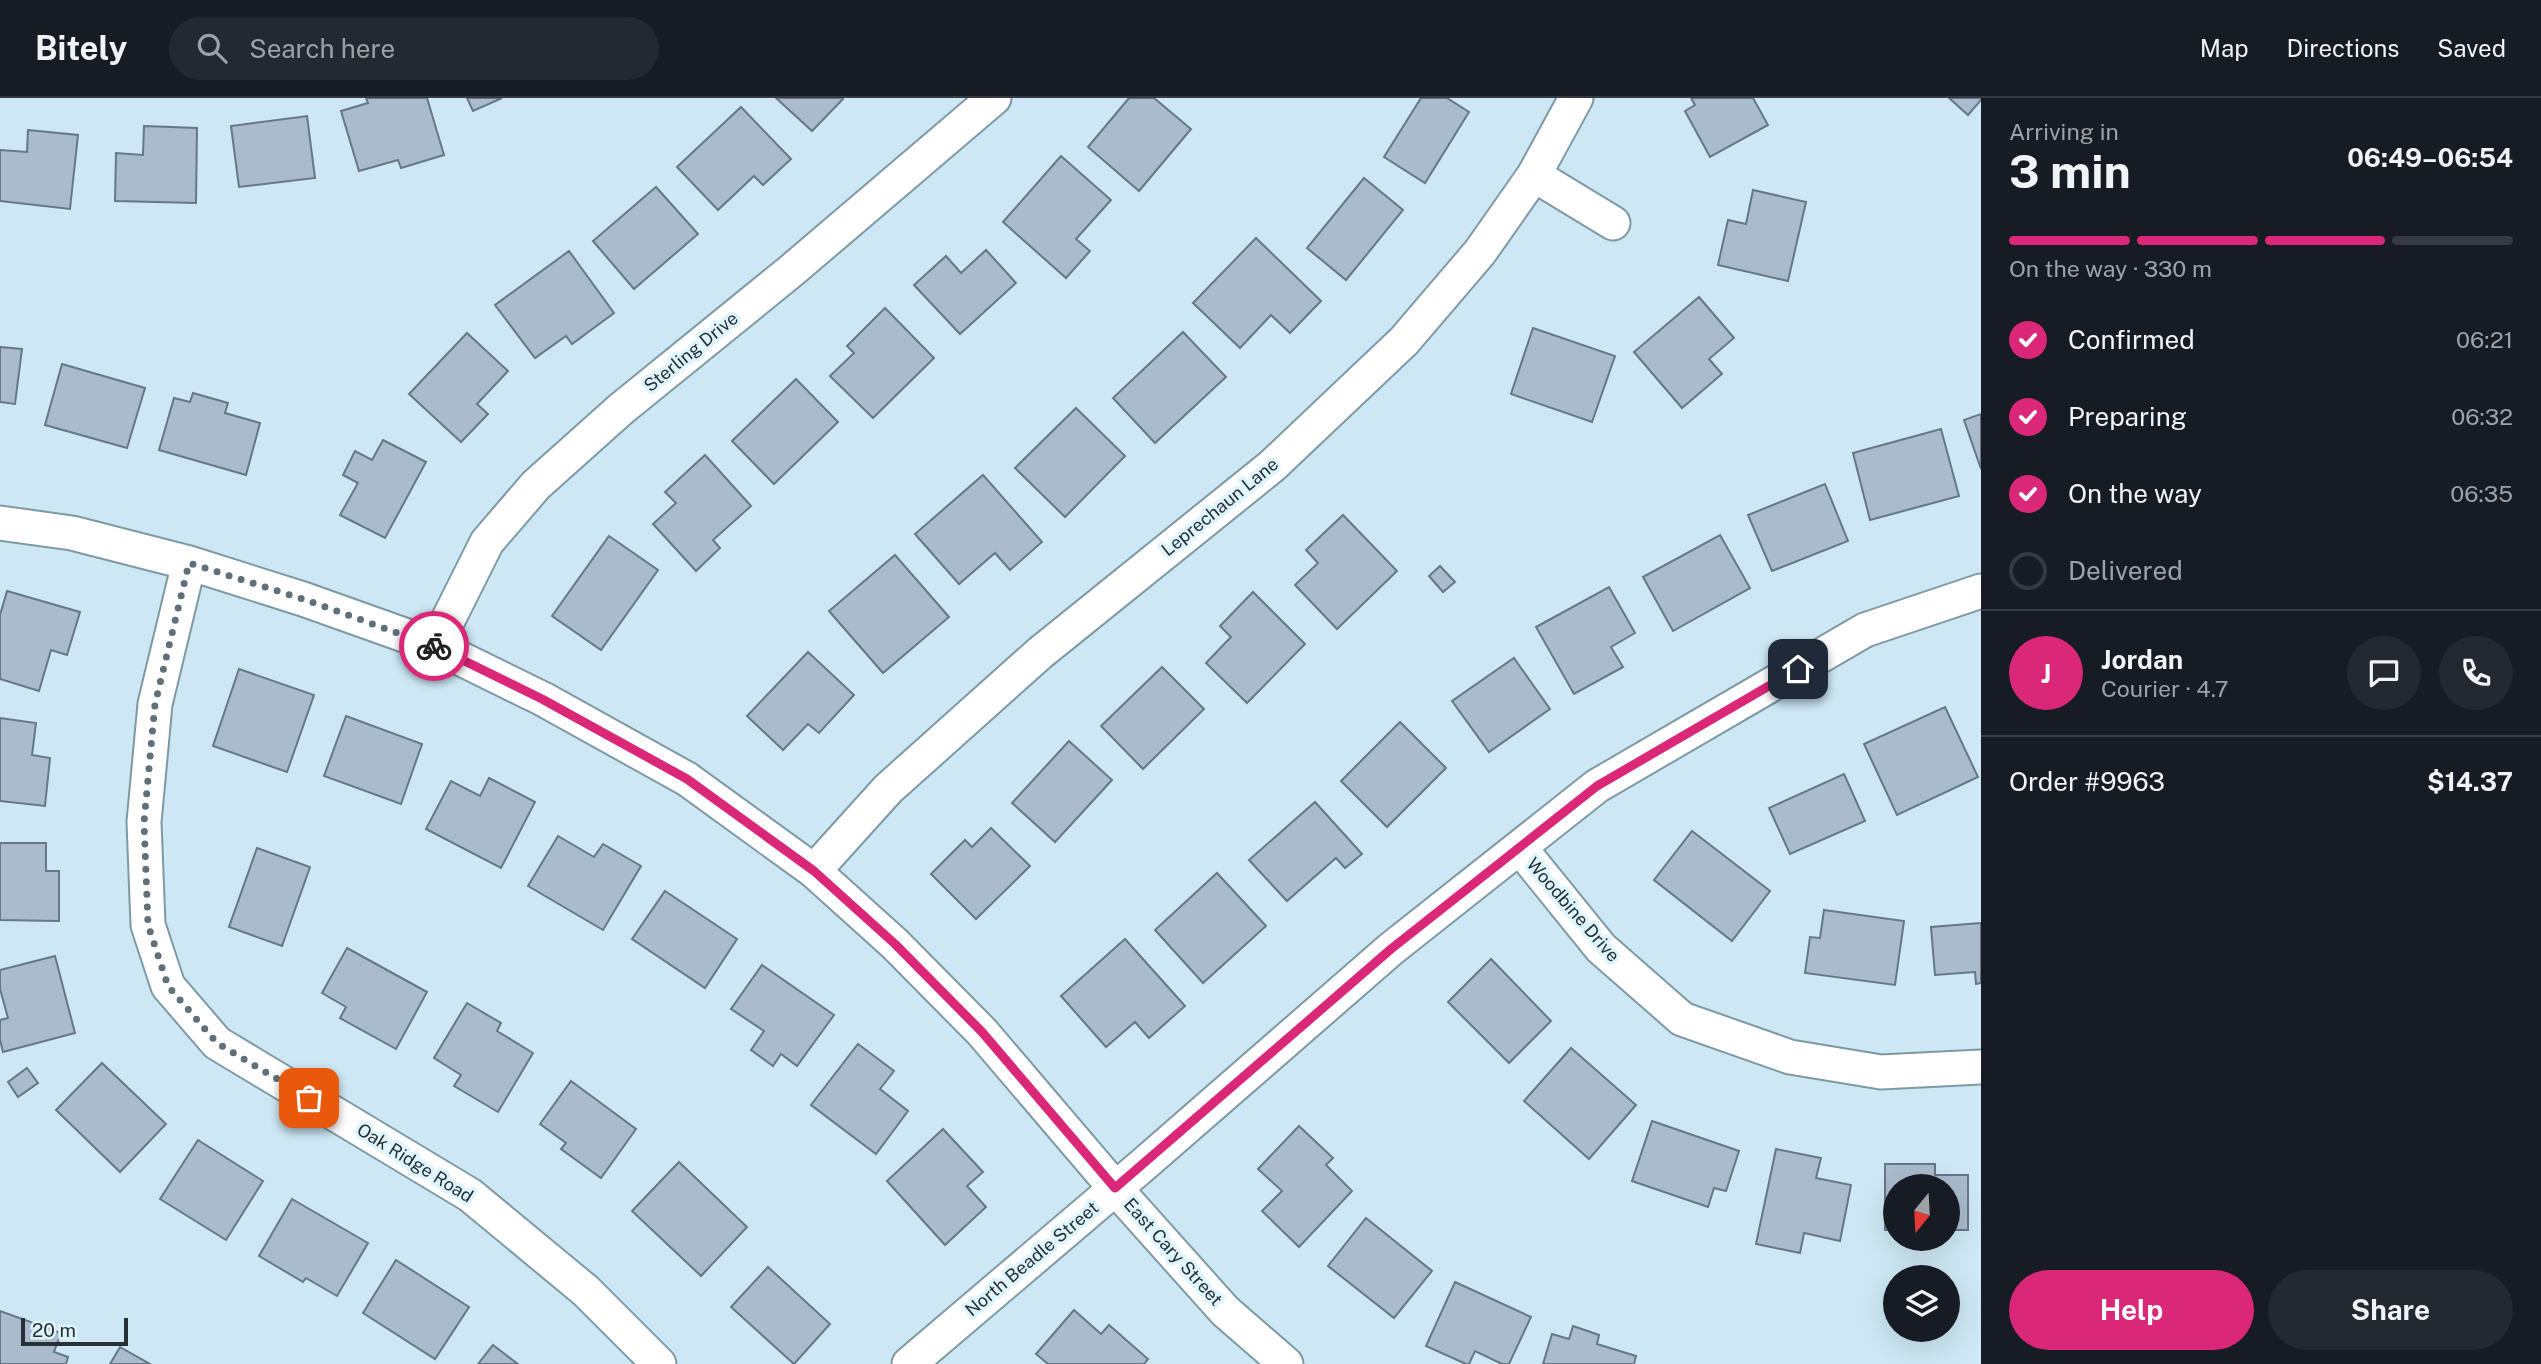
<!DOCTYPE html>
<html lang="en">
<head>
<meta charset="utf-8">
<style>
  :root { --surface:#171b24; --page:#242831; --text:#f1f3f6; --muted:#9ea1a6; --line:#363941; --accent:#db2777 }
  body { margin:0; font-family:"Public Sans",sans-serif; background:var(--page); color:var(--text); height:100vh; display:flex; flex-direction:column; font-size:26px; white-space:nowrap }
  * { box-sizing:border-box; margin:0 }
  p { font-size:23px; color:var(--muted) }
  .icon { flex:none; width:38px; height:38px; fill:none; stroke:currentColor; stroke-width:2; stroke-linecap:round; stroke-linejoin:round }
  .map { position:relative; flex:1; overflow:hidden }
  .panel { display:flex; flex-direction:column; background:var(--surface); width:560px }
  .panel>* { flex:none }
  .needle { width:46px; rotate:198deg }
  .tools { position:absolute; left:1883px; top:1076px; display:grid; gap:14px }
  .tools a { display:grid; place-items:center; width:77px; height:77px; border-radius:50%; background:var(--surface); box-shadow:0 7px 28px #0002; font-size:35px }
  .scale { position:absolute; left:21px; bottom:18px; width:107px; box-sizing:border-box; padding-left:7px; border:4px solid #263035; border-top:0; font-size:19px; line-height:24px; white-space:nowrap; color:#263035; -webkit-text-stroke:5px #def5fe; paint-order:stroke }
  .pin { position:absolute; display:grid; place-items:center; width:60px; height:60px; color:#fff; margin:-30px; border-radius:14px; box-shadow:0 4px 10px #0006 }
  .courier { position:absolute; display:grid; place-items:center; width:70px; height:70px; margin:-35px; border:5px solid #db2777; border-radius:50%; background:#fff; color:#222; box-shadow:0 2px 9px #0007 }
  .headline em { font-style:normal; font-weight:700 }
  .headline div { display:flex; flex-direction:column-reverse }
  .headline { display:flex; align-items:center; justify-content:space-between; height:119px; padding:0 28px }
  h1 { font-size:46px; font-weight:700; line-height:52px }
  .bar { display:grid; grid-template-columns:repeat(4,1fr); gap:10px 7px; align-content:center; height:84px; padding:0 28px }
  .bar i { height:9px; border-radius:5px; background:var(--line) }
  .bar .active { background:var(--accent) }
  .bar p { grid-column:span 4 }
  .line { display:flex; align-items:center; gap:18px; padding:0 28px; border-top:2px solid var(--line) }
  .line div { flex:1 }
  .round { display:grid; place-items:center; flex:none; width:74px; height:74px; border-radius:37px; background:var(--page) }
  ol { padding:0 28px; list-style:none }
  li { display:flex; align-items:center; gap:21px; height:77px }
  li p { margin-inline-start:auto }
  li .icon { padding:7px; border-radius:50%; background:var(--accent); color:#fff; stroke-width:4 }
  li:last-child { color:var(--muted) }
  li i { width:38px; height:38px; border:4px solid var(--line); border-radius:50% }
  .button { display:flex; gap:14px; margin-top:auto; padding:14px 28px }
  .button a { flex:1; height:80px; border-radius:42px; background:var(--accent); color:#fff; font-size:28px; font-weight:700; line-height:80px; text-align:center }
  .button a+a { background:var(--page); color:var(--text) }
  header { display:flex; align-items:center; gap:42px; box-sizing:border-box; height:98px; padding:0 35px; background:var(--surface); border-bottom:2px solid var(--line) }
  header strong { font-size:33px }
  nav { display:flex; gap:38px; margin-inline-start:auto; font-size:24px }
  .search { width:490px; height:63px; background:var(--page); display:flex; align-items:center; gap:18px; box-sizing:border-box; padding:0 24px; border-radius:38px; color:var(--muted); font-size:26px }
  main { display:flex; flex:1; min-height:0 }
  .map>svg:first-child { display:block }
  .building { fill:#a9bbcd; stroke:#678; stroke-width:2 }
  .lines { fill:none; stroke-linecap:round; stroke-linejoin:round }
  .street-casing { stroke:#7f99a4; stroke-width:37 }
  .street { stroke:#fff; stroke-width:33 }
  .done { stroke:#607078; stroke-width:7; stroke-dasharray:0 12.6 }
  .route { stroke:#db2777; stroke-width:9 }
  .labels { text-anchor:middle; stroke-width:7; stroke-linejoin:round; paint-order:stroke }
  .street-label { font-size:18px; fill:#263035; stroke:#def5fe }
</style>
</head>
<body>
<header>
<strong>Bitely</strong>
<div class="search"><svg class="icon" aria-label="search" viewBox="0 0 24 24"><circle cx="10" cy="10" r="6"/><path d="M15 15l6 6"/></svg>Search here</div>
<nav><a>Map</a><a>Directions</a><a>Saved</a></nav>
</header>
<main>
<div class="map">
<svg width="1981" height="1266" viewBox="0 0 1981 1266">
  <rect width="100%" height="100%" fill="#cde8f4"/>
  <g class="building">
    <polygon points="366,0 427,0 444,57 401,70 398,62 359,73 341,13 368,5"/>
    <polygon points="467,0 502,0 473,13"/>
    <polygon points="776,0 842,0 843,1 812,33"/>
    <polygon points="1129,0 1154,0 1191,31 1139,93 1088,49"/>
    <polygon points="1421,0 1447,0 1469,14 1425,85 1384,59"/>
    <polygon points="1691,0 1753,0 1768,27 1710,59 1685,13 1695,7"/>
    <polygon points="1949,0 1981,0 1981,2 1968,17"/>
    <polygon points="741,9 791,61 763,87 754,78 718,112 677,69"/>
    <polygon points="307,18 315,80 239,89 231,28"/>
    <polygon points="144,28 197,30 196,105 115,103 116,55 143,57"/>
    <polygon points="28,32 78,37 70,111 0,103 0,52 27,54"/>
    <polygon points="1061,58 1111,102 1076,141 1090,153 1066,180 1003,124"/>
    <polygon points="1364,80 1403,112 1346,182 1307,150"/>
    <polygon points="656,89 698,136 634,191 593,143"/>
    <polygon points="1753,92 1806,104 1788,183 1718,167 1728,122 1746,126"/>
    <polygon points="1256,140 1321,203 1290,235 1271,217 1240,250 1193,205"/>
    <polygon points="986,152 1016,185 960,236 914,187 946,158 961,175"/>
    <polygon points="569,153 614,215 572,246 566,238 535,260 495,207"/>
    <polygon points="1699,199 1734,240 1709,261 1722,276 1682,310 1634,254"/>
    <polygon points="885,210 934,260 873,320 830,278 854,255 847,248"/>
    <polygon points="1533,230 1615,258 1592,324 1511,296"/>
    <polygon points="1183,234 1226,279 1155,345 1113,300"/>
    <polygon points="467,235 508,273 477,306 488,316 461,344 409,296"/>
    <polygon points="0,249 22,251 15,306 0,304"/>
    <polygon points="62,266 145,290 127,350 45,327"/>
    <polygon points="796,281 838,324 774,386 732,343"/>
    <polygon points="193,295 228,305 225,315 260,325 246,377 159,352 174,300 190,304"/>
    <polygon points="1076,310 1125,358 1065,419 1015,370"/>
    <polygon points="1981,316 1981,371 1964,322"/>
    <polygon points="1941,331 1959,398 1870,422 1853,355"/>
    <polygon points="383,342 426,364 385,440 340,417 358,385 343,377 355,353 372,362"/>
    <polygon points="705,357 751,408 713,442 720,450 696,473 653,426 676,405 665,394"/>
    <polygon points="983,377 1042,444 1010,472 995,455 959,486 915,436"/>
    <polygon points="1825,386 1848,443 1772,473 1748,417"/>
    <polygon points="1343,417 1397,473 1337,531 1295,487 1318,465 1306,452"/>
    <polygon points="1720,437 1750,490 1673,533 1643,479"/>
    <polygon points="609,438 658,472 601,552 552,518"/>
    <polygon points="895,457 949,519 883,575 829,513"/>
    <polygon points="1440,468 1455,484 1443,494 1429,478"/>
    <polygon points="1609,489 1635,535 1611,549 1623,569 1574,596 1536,529"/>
    <polygon points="7,493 80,514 67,557 51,552 39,593 0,581 0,517"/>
    <polygon points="1253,494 1305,546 1247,605 1206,565 1231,539 1220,528"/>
    <polygon points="808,554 854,597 819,635 808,626 783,652 747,618"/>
    <polygon points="1514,560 1550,611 1489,654 1452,603"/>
    <polygon points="1162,569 1204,611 1143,671 1101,628"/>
    <polygon points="239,571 314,597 287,674 213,648"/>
    <polygon points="1945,609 1978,679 1897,717 1864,646"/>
    <polygon points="346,618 422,646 401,706 324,678"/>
    <polygon points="0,620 36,625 32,657 50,660 45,708 0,703"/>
    <polygon points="1400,624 1446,670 1387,729 1341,683"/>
    <polygon points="1069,643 1112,682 1055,744 1012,705"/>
    <polygon points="1844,676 1865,723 1790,756 1769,710"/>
    <polygon points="489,680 535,704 501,770 426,731 451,683 480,698"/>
    <polygon points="1315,704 1362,756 1345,770 1336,760 1287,803 1249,762"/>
    <polygon points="991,730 1030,768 976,821 931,776 965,742 972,749"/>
    <polygon points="1692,733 1770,793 1732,843 1654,782"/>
    <polygon points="558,738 594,759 603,746 641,768 603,832 528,788"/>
    <polygon points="0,745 46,745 46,773 59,773 59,823 0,822"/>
    <polygon points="257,750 310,769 282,848 229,829"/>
    <polygon points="1217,775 1266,828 1203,885 1155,832"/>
    <polygon points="665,793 737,841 705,890 632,841"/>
    <polygon points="1824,812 1904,823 1895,887 1805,875 1810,839 1820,840"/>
    <polygon points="1981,825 1981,885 1976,886 1975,874 1935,877 1931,829"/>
    <polygon points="1125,841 1185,908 1149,940 1135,924 1106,949 1061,898"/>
    <polygon points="347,850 427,894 396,951 340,920 346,909 322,895"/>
    <polygon points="55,858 75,935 3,954 0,942 0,922 8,920 0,891 0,872"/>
    <polygon points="1491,861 1551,923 1509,965 1448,904"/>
    <polygon points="762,867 834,917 797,968 781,956 773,968 751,952 764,933 731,911"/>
    <polygon points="467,905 501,925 497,933 533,955 498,1014 454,988 461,977 434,960"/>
    <polygon points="858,946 894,973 880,991 908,1013 876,1056 811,1007"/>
    <polygon points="1571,950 1636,1007 1589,1061 1524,1003"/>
    <polygon points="102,965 166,1026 120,1074 56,1012"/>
    <polygon points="27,970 38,985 18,999 8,984"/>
    <polygon points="571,983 636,1031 601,1080 561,1051 566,1045 540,1026"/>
    <polygon points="1652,1023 1739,1053 1726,1093 1714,1090 1708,1109 1632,1083"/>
    <polygon points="1299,1028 1333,1060 1326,1067 1352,1093 1299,1149 1262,1113 1282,1093 1258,1071"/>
    <polygon points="943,1031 983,1074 967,1088 986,1109 945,1147 887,1083"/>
    <polygon points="198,1042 263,1083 226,1142 160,1101"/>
    <polygon points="1776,1051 1821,1060 1816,1080 1851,1087 1840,1143 1804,1135 1800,1155 1756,1146"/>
    <polygon points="679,1064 747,1129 701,1178 632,1113"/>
    <polygon points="1885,1066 1935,1066 1935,1077 1968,1077 1968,1132 1948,1132 1948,1088 1895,1088 1895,1132 1885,1132"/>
    <polygon points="292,1101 368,1145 337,1198 306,1180 303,1184 259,1158"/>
    <polygon points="1366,1120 1432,1173 1394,1220 1328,1168"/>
    <polygon points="396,1162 469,1209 435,1261 363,1215"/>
    <polygon points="768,1169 830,1226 794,1266 731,1209"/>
    <polygon points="1455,1184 1531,1219 1509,1266 1502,1266 1475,1253 1469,1266 1466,1266 1426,1248"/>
    <polygon points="1074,1212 1101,1236 1109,1227 1148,1261 1144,1266 1048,1266 1036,1256"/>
    <polygon points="0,1213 61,1235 54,1254 68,1259 66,1266 0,1266"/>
    <polygon points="1573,1228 1599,1237 1597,1246 1636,1258 1634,1266 1543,1266 1552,1236 1569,1241"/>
    <polygon points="493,1247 518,1266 478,1266"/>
    <polygon points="120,1249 150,1266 110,1266"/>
  </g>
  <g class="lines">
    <g class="street-casing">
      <g id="street">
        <polyline points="1534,77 1613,125"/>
        <polyline points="0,425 72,435 189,465 303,501 435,548 543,601 687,681 814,773 895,846 982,934 1115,1090 1225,1213 1286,1266"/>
        <polyline points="189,465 155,606 144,724 148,827 168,888 217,945 470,1097 586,1193 659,1266"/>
        <polyline points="435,548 487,444 536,387 621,311 791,173 994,0"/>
        <polyline points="1520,750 1601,850 1682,921 1790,959 1881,974 1981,969"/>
        <polyline points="814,773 888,691 1040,555 1272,368 1404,243 1480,154 1534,77 1576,0"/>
        <polyline points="909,1266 1143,1067 1391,851 1597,688 1865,532 1981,493"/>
      </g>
    </g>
    <use href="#street" class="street"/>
  </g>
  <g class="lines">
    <polyline class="done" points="309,1000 217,945 168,888 148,827 144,724 155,606 189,465 303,501 434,548"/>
    <polyline class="route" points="434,548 542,601 687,681 814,773 895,846 982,934 1115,1090 1391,851 1597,688 1798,571"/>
  </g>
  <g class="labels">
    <g class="street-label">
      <text transform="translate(691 254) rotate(-39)" y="6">Sterling Drive</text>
      <text transform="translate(1220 409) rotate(-39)" y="6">Leprechaun Lane</text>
      <text transform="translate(1573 812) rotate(49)" y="6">Woodbine Drive</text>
      <text transform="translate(415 1065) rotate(32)" y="6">Oak Ridge Road</text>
      <text transform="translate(1173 1154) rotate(48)" y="6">East Cary Street</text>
      <text transform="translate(1032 1161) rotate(-40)" y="6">North Beadle Street</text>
    </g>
  </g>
</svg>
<div class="tools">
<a><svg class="needle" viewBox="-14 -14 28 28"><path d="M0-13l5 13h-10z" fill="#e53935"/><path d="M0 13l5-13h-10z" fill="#9ea1a6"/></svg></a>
<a><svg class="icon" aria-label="layers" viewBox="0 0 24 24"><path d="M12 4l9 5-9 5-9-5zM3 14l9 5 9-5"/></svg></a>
</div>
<div class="scale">20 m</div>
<div class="pin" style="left:309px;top:1000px;background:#ea580c"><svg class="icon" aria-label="bag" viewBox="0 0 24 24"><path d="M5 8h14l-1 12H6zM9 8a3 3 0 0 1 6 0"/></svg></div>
<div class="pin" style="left:1798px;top:571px;background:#1f2937"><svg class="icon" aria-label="home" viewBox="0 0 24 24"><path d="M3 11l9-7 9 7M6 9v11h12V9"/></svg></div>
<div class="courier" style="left:434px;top:548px"><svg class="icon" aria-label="bike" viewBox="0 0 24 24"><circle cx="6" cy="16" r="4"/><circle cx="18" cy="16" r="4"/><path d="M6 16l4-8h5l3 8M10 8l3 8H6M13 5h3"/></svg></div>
</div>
<section class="panel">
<div class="headline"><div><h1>3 min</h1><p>Arriving in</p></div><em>06:49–06:54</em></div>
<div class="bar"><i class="active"></i><i class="active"></i><i class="active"></i><i></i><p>On the way · 330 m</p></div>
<ol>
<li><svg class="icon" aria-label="check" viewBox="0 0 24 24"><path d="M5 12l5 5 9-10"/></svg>Confirmed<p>06:21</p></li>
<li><svg class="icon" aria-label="check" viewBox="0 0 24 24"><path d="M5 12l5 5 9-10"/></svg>Preparing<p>06:32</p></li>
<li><svg class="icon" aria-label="check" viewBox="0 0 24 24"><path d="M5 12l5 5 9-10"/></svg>On the way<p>06:35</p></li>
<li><i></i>Delivered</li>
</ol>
<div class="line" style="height:126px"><b class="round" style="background:var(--accent);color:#fff">J</b><div><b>Jordan</b><p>Courier · 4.7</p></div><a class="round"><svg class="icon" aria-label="chat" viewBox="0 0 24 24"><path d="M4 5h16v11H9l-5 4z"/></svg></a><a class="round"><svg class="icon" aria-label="phone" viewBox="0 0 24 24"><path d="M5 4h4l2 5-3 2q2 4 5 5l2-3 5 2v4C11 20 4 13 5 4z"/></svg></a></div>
<div class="line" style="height:91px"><div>Order #9963</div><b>$14.37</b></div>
<div class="button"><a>Help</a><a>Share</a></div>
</section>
</main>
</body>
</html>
